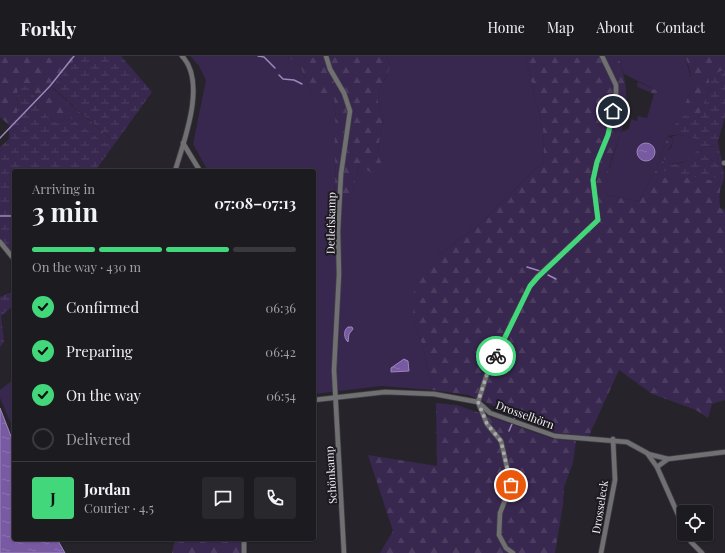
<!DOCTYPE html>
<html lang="en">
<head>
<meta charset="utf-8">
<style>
  :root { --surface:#1c1b20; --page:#29282d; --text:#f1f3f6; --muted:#a0a1a5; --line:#3a393e; --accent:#43d77b }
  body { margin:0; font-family:"Playfair Display",serif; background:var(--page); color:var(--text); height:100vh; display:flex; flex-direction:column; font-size:15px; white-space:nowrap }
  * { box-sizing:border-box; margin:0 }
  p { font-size:13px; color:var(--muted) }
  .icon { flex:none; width:22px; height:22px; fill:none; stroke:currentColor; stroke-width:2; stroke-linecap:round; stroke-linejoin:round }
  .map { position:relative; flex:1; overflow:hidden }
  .sheet { position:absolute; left:12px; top:113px; width:304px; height:372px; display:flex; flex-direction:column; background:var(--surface); border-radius:4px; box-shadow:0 1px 3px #0004,0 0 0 1px var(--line) }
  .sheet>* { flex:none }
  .buttons { position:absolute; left:677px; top:449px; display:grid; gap:8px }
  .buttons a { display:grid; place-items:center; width:36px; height:36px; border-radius:4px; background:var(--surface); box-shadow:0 1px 3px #0004,0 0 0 1px var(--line); font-size:20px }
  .pin { position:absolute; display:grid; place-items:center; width:34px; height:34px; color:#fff; margin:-17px; border:2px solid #fff; border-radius:50%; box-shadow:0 1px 4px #0007 }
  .courier { position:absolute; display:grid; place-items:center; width:40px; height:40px; margin:-20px; border:3px solid #43d77b; border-radius:50%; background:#fff; color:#222; box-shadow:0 1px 5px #0007 }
  .headline em { font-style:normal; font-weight:700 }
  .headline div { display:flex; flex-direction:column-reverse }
  .headline { display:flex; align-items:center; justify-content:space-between; height:68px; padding:0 20px }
  h1 { font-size:26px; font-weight:700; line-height:30px }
  .bar { display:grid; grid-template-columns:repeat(4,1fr); gap:6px 4px; align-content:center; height:48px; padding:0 20px }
  .bar i { height:5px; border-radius:3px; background:var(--line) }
  .bar .on { background:var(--accent) }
  .bar p { grid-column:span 4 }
  .line { display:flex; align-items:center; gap:10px; padding:0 20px; border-top:1px solid var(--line) }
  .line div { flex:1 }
  .round { display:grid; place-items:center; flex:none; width:42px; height:42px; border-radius:4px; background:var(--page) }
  ol { padding:0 20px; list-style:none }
  li { display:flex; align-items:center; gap:12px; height:44px }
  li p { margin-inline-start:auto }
  li .icon { padding:4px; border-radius:50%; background:var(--accent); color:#111; stroke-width:4 }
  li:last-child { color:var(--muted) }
  li i { width:22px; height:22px; border:2px solid var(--line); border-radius:50% }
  header { display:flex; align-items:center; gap:24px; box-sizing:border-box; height:56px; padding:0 20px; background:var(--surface); border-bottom:1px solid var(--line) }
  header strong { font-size:19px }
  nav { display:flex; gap:22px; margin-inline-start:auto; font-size:14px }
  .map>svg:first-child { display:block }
  .grass { fill:#38274f }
  .forest { fill:url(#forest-firs) }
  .wetland { fill:url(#wetland-marsh); fill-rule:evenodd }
  .water { fill:url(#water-ripples); stroke:#9c87bb }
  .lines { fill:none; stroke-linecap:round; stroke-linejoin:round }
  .stream { stroke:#9c87bb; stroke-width:1.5 }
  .street-casing { stroke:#424046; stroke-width:6 }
  .street { stroke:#706f72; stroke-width:4.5 }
  .done { stroke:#aaa8ad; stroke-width:4; stroke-dasharray:0 7.2 }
  .route { stroke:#43d77b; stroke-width:5 }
  .labels { text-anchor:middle; stroke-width:4; stroke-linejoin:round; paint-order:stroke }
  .street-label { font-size:11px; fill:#f1eff4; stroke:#1c1a20 }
</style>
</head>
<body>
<header>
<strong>Forkly</strong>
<nav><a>Home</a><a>Map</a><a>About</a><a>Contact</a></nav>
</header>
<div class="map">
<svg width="725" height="497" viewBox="0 0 725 497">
  <defs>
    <pattern id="forest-firs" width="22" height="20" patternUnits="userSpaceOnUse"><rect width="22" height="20" fill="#38274f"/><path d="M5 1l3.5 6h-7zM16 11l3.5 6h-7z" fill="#4c3c60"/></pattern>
    <pattern id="wetland-marsh" width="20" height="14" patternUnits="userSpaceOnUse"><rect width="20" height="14" fill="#38274f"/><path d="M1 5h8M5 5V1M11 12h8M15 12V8" fill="none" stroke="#4c3c60"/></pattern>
    <pattern id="water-ripples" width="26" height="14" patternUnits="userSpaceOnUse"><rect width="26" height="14" fill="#785aa2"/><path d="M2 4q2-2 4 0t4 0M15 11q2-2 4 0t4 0" fill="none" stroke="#8c72b0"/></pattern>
  </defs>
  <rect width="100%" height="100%" fill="#26242a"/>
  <g class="grass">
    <path d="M190,0h98l13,12 11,26 22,3c3,19 1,36 1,54 0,16 1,29 -1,45l19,-6 6,-26 18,-11 7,-37c-13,-19 -2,-31 7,-50l-5,-10h139l18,73 1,32 -67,65 -44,33 -20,63 10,24 9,44 -50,-4 -68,8v-223h-106l-15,-27 13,-64 -7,-14z"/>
    <polygon points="618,0 685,0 693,29 684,50 668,80 656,114 639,145 606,139 605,125 621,76 629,73 631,63 637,65 638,60 647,62 654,38 658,35 624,18"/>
    <path d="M679,78l17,5 3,4v5l-4,8c-10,5 -19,11 -30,5l-1,-6 8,-9 1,-7 -2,-2z"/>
    <polygon points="715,90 719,109 701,97 702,91"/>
    <polygon points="14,323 14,375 0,342 0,334"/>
  </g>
  <g class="forest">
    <polygon points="0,0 78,0 52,32 111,83 106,87 70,62 56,67 39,52 32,33 18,28 17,57 9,69 0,61"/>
    <path d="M288,0h98l5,10c-9,19 -20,31 -7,50l-7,37 6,14 -6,10 -18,-13 -6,26 -5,8 -14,-2c2,-15 1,-29 1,-44 -1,-19 2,-36 -1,-54l-22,-4 -11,-26z"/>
    <path d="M525,0h93c8,23 12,46 5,70 -7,23 -19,45 -17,69l33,6 17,-31 12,-34 5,3c-1,9 -8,13 -10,22l47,19 14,-7c1,10 -3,10 -4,18 -1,6 0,12 0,17l5,2v190l-13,4 -4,14 -12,-8 -44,-16 -33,-24 -30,66 -33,-3 -87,-38 -37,-5 -9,-44 -10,-24 1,-33 19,-30 44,-33 67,-65 -1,-32z"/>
    <path d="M685,0h40v15h-4l-11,16 -10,27 -18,3 -8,7c15,-28 24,-36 11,-68z"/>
    <polygon points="638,26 658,35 657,37 654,38 638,31 637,28"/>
    <polygon points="436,347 457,349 553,383 576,385 573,407 564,431 563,449 555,497 380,497 393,475 368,399 437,410"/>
    <polygon points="175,483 242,483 242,497 172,497"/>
  </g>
  <g class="wetland">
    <polygon points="78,0 121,0 152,36 95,115 14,115 14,203 0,186 0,91 9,83 9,69 17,57 18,27 32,33 39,52 56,67 70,62 106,87 111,83 52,31"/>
    <path d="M721,15h4v46l-7,24 6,32 -14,7 -47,-9 1,-15c6,17 35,3 35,-13l-3,-4 -17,-5 -11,2c7,-15 14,-24 32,-23l10,-26 -2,-11zM715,90l4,19 -18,-12 1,-6z"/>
    <polygon points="14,235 14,249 1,260 4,286 0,291 0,241"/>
  </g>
  <g class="water">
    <circle cx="646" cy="96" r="9"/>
    <path d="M348,271h4l1,2 -4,5 -1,8c-4,-3 -5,-12 0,-15z"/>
    <polygon points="404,303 408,305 409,315 391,316 391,312"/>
    <polygon points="0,352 14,388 14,483 57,483 65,497 0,497"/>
  </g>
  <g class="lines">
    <g class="stream">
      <polyline points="258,0 264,1 275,12"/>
      <polyline points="279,19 283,23 294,24 302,28"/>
      <polyline points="0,82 50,30 74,0"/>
      <polyline points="0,160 14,160"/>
      <polyline points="527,211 540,215"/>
      <polyline points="548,219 556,223"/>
      <polyline points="514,363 516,358"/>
      <polyline points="509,375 512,368"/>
    </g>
    <g class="street-casing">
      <g id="street">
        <polyline points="326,0 330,13 344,37 350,55 341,118 338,175 339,218 334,314 344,497"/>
        <polyline points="183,87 200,115"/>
        <polyline points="724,107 725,107"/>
        <path d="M175,115c9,-30 32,-89 7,-115"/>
        <polyline points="0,186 14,203"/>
        <polyline points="314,344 385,336 434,338 478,346 490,357 555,380 627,386 647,397 657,411 684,472"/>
        <polyline points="648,398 668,403 725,396"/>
        <polyline points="657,411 668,403"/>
        <polyline points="687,478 691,486 702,497"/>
        <polyline points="244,483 244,497"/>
        <polyline points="513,497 506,492 499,479 500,457 511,429 501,385 487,368 478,346 488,315 530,230 537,221 598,164 593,124 597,106 608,79 616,43 616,29 602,0"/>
        <polyline points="601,497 615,424 613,383"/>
      </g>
    </g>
    <use href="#street" class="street"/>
  </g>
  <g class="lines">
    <polyline class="done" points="496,300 488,315 478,346 487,368 501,385 511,429"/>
    <polyline class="route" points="496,300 530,230 538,221 598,164 593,124 597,106 608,79 613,55"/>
  </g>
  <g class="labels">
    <g class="street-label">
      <text transform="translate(331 167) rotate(-89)" y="4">Detlefskamp</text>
      <text transform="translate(525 359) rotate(20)" y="4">Drosselhörn</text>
      <text transform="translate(331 419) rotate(-94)" y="4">Schönkamp</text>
      <text transform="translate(600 451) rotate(-81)" y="4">Drosseleck</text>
    </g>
  </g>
</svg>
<div class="buttons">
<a><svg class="icon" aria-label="locate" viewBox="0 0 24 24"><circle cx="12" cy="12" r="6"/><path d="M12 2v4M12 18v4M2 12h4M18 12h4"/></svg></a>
</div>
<div class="pin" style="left:511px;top:429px;background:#ea580c"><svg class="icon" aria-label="bag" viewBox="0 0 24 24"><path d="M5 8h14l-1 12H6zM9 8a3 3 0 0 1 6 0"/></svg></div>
<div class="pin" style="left:613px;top:55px;background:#1f2937"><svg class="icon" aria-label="home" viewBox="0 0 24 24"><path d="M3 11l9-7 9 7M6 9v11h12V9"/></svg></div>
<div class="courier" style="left:496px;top:300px"><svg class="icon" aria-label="bike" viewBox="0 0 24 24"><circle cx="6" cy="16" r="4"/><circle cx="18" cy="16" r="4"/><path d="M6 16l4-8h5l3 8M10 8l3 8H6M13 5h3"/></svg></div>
<section class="sheet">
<div class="headline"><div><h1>3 min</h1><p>Arriving in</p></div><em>07:08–07:13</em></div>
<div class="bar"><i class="on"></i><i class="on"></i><i class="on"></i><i></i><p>On the way · 430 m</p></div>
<ol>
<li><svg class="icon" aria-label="check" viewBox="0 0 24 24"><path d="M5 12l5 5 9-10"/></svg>Confirmed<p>06:36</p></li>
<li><svg class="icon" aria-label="check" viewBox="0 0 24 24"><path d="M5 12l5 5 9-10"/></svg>Preparing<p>06:42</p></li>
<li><svg class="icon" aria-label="check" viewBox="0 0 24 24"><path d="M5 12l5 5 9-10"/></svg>On the way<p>06:54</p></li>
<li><i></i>Delivered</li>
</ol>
<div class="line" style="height:72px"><b class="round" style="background:var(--accent);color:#111">J</b><div><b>Jordan</b><p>Courier · 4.5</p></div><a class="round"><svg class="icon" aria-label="chat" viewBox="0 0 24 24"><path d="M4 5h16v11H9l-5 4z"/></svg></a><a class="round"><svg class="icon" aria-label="phone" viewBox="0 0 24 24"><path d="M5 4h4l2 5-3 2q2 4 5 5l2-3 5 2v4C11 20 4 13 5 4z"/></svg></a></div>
</section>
</div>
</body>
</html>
